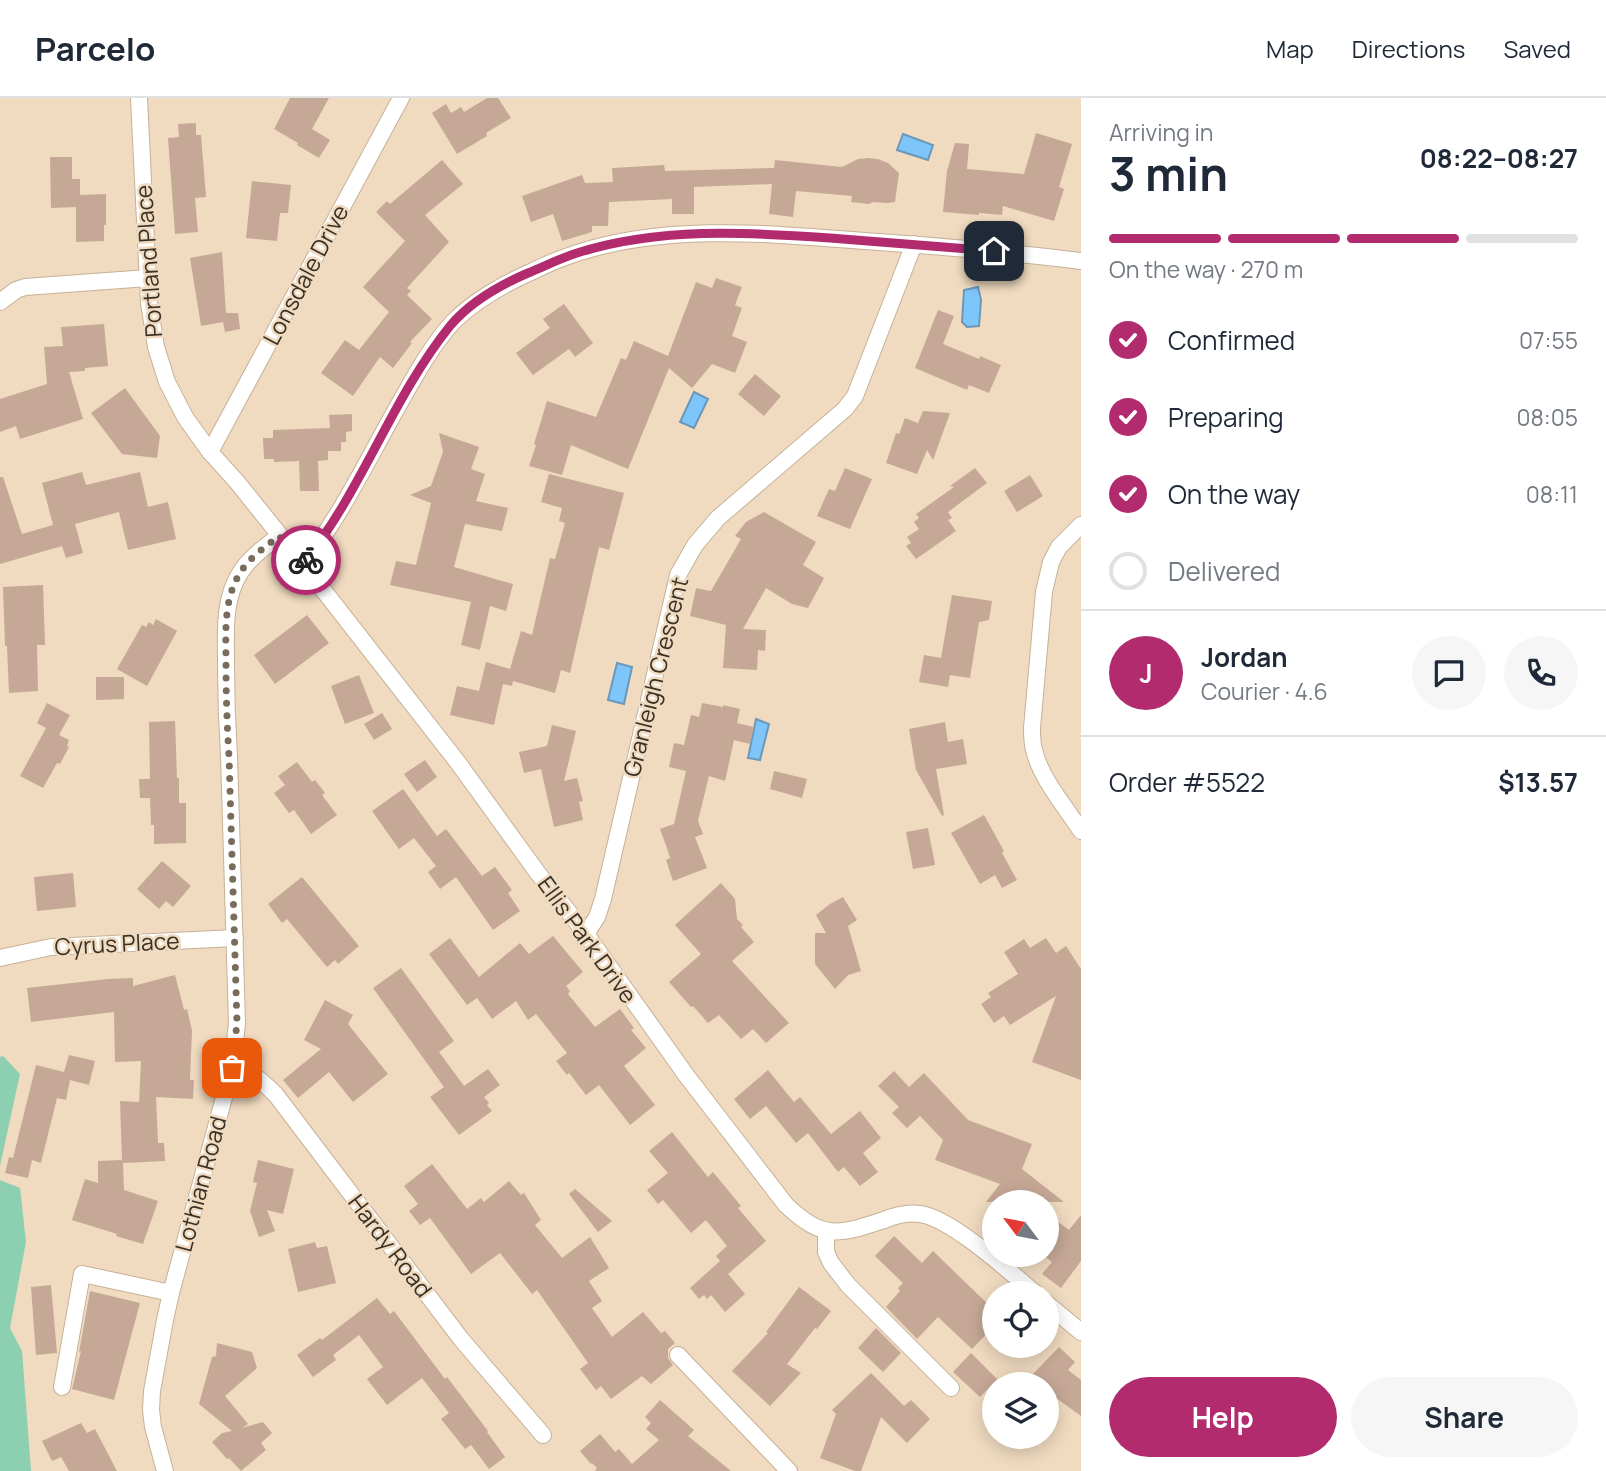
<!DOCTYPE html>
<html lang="en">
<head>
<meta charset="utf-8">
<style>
  :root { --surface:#fff; --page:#f6f6f7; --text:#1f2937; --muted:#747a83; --line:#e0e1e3; --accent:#b22b6f }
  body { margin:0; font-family:Manrope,sans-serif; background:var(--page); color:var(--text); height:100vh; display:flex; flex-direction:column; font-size:26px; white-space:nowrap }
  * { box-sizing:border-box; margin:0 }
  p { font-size:23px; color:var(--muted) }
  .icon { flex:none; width:38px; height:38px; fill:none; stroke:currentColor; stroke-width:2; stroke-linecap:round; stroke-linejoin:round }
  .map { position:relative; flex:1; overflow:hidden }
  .sheet { display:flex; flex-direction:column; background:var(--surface); width:525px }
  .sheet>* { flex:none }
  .needle { width:46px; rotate:302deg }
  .tools { position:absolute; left:982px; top:1092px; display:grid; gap:14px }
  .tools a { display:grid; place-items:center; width:77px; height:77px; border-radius:50%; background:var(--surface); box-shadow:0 4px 18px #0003; font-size:35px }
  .pin { position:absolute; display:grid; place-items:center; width:60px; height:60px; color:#fff; margin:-30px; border-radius:14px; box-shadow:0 4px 10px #0006 }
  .courier { position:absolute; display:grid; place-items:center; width:70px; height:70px; margin:-35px; border:5px solid #b22b6f; border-radius:50%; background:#fff; color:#222; box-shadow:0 2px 9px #0007 }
  .headline em { font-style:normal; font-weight:700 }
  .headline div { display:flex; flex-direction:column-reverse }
  .headline { display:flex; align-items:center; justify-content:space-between; height:119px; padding:0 28px }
  h1 { font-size:46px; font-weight:700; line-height:52px }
  .bar { display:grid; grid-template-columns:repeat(4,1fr); gap:10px 7px; align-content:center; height:84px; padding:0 28px }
  .bar i { height:9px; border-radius:5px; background:var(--line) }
  .bar .active { background:var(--accent) }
  .bar p { grid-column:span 4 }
  .line { display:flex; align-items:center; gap:18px; padding:0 28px; border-top:2px solid var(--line) }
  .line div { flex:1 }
  .round { display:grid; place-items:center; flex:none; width:74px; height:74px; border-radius:37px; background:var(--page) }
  ol { padding:0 28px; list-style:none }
  li { display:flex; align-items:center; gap:21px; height:77px }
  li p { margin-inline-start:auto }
  li .icon { padding:7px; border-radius:50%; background:var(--accent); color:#fff; stroke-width:4 }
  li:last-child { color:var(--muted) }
  li i { width:38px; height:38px; border:4px solid var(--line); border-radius:50% }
  .action { display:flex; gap:14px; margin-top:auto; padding:14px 28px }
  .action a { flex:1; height:80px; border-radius:42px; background:var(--accent); color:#fff; font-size:28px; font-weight:700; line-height:80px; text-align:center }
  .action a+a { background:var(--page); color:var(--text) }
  header { display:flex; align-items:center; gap:42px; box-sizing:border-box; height:98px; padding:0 35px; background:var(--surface); border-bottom:2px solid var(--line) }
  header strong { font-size:33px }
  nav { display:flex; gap:38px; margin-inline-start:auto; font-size:24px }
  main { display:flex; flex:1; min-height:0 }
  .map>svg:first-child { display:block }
  .green { fill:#8dcfb1 }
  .water { fill:#7ec5f9; stroke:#6998ba; stroke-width:2 }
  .building { fill:#c6a896 }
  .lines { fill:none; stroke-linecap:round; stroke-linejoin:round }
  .minor-casing { stroke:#c6b197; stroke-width:18 }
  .minor { stroke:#fff; stroke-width:16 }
  .done { stroke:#796c5c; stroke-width:7; stroke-dasharray:0 12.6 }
  .route { stroke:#b22b6f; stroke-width:9 }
  .labels { text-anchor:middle; stroke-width:5; stroke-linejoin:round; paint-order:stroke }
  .street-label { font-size:23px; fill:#393026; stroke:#f0dbc0 }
</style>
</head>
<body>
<header>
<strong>Parcelo</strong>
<nav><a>Map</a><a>Directions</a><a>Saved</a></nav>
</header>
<main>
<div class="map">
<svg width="1081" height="1373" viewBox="0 0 1081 1373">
  <rect width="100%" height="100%" fill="#f0dbc0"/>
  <g class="green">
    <polygon points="3,958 20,976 0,1068 0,959"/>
    <polygon points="0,1082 20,1090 26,1144 10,1230 22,1253 31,1373 0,1373"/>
  </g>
  <g class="water">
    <polygon points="903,36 933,47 928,62 897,52"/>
    <polygon points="978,189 981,202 979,228 967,229 962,224 964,192"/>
    <polygon points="694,294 708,301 694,330 680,324"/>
    <polygon points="617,565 632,569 624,606 608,602"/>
    <polygon points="756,621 769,626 760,662 748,660"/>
  </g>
  <g class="building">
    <polygon points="290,0 329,0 312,31 330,42 319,60 297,47 298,45 274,31"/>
    <polygon points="487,0 498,0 511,20 486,35 487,38 457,56 432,15 446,6 451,15 461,9 464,14"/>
    <polygon points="196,25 196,37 201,37 206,99 195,100 198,134 175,136 168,40 179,39 178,26"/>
    <polygon points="1036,35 1072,46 1059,89 1064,91 1054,123 1003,108 1002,117 979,115 979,117 943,114 947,73 955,45 969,46 967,71 1024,76"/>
    <polygon points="50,59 72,59 72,81 80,81 80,97 106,96 106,127 104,127 104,143 76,144 76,109 51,110"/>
    <polygon points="868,60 878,61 888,65 899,75 895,104 887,105 873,104 869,106 851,104 852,98 796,93 793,119 769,116 772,86 694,89 694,116 672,116 672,101 609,104 608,128 592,128 592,134 562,143 553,116 531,124 522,98 582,77 585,85 613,84 612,70 664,67 665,73 774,70 775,62 842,69 858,61"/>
    <polygon points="442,62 463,86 425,117 449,144 407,190 411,193 407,197 432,221 410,244 412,245 393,270 380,259 353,298 321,275 345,242 359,252 389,214 363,189 405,143 376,114 387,103 390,106"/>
    <polygon points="252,83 291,87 288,115 280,115 277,143 246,140"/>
    <polygon points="222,154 226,215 238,215 240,231 225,234 223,224 201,228 190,160"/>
    <polygon points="716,180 742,189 735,207 742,210 732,238 747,244 735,275 712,266 692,290 669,270 628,371 571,347 562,377 529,368 536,347 534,346 547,303 596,319 621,260 626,262 634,243 668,258 696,184 712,190"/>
    <polygon points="564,206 593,245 575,259 569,251 533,277 516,255 550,230 543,221"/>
    <polygon points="938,212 954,218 943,246 979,261 980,258 1001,267 989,295 969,287 967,292 915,270"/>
    <polygon points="104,226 108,268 85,270 85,273 69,274 83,321 20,341 16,328 0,334 0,301 47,286 44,249 63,248 61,229"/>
    <polygon points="755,276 781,298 764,318 738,296"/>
    <polygon points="125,290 160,338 157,360 122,356 91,315"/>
    <polygon points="923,313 950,315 933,362 927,352 917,376 886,365 896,335 899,336 905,320 918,325"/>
    <polygon points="352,316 352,333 346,334 346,344 341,344 341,353 328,353 328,362 318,363 319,393 300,393 299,363 274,364 274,361 264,361 263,340 273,340 273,332 330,330 329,317"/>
    <polygon points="439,335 479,349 471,371 485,376 476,403 508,410 502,433 465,426 454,469 513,486 506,513 490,508 480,552 461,547 471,504 390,487 396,463 416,467 431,405 410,397 431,388 443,354"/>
    <polygon points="845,370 872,381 850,431 817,418 829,391 835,393"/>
    <polygon points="975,370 987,385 948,414 952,420 948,422 956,433 916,461 906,448 911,445 907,439 919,431 914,424 919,420 916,416 954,389 950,388"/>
    <polygon points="82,374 86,387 140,374 148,409 168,404 176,441 128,452 119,414 75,426 83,455 66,460 62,448 0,466 0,379 3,379 22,436 53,427 42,385"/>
    <polygon points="549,376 624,395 609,452 599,449 570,575 561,572 555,595 513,583 512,588 503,586 494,627 450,617 457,588 479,593 486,564 510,571 521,533 532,537 550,460 555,461 565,425 559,423 562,410 541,404"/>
    <polygon points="1030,377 1043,398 1017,414 1004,393"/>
    <polygon points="764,414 816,444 803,467 824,480 808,510 792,506 766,490 743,531 766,532 765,553 758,552 757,572 723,570 726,527 690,518 696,490 711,493 741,441 735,438 746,424"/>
    <polygon points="43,487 45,547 37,547 38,593 9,595 7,548 5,548 3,489"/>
    <polygon points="952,497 992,503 989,522 979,524 970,580 950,577 948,589 919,584 924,557 941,560"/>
    <polygon points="307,517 329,545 275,586 254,557"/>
    <polygon points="156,521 177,533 147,588 117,571 142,527 146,529 149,524 153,527"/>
    <polygon points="359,577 374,615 345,626 331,588"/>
    <polygon points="96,579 124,579 124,601 96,602"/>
    <polygon points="47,605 70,617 59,637 69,642 67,648 69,649 60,666 57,665 43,690 20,678 46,630 37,625"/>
    <polygon points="702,605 723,609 723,607 740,611 737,625 754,629 750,646 734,642 725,683 709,678 698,723 703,736 695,739 707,770 673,783 666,762 670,760 668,753 660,731 674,726 686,673 669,669 674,645 684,647 691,617 699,619"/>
    <polygon points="382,615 392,631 374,642 364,626"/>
    <polygon points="175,623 177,680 179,680 179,705 186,705 186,745 154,746 154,727 151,727 150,700 140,700 139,681 150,681 149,624"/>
    <polygon points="945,624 948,644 963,641 967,666 936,671 944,717 942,718 916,672 909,631"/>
    <polygon points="552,627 576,633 564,683 577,680 583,703 579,704 583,722 554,729 541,671 524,675 519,654 547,648"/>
    <polygon points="425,662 437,679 417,694 404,676"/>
    <polygon points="297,664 312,684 315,682 325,695 322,697 337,717 311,736 294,712 289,715 274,695 285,687 278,678"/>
    <polygon points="774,673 807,681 802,700 770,691"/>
    <polygon points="403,691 437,738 446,731 482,778 495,769 512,792 508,795 520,813 493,832 456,779 440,791 428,774 436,768 414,740 399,751 372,713"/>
    <polygon points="984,717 1004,753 1002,755 1017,782 1002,790 995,777 980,786 951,735"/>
    <polygon points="928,730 935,767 913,771 906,734"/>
    <polygon points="162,763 191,788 173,809 166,803 159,811 137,791"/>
    <polygon points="73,775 76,809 37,813 34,779"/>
    <polygon points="302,779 359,848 338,866 335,862 327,869 287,821 282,825 268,806"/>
    <polygon points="721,785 735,801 737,821 743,827 741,829 754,844 732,863 789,925 766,945 753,931 741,941 719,917 708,925 693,908 691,909 669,884 701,856 675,827"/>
    <polygon points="843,799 857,822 848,828 861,873 848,877 835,891 815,866 815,835 826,835 816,817 830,806"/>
    <polygon points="553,838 583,874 566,888 570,893 568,896 595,929 620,911 634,930 631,932 646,950 624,968 655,1007 630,1027 599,987 586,997 569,975 567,977 556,963 567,955 536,916 528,922 516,903 492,921 477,900 467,907 429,856 450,840 479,879 520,845 529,856"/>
    <polygon points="1046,840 1056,855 1066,848 1081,871 1081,982 1032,964 1056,898 1010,927 1004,918 994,925 981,906 991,899 988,895 1018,876 1004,854 1024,841 1030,850"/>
    <polygon points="401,870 454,943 439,954 464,988 488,971 500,987 484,999 489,1005 487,1007 492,1013 459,1037 430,999 444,989 373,890"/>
    <polygon points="175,877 184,912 187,911 192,933 190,982 194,982 193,1001 156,999 158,1045 164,1045 165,1063 123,1065 124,1092 158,1103 143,1146 116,1138 117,1136 72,1122 85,1081 98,1085 98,1063 122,1062 120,1003 139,1004 141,963 115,964 114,914 31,924 27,890 108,881 133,880 133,888"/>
    <polygon points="325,902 353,917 348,926 388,976 353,1004 329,974 298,1000 283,982 321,951 304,942"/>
    <polygon points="69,957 95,963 89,987 70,982 66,1002 57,1000 41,1065 32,1062 28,1080 5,1075 9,1059 13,1060 36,967 64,974"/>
    <polygon points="768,972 794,1004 800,999 831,1036 860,1013 881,1040 863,1055 878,1074 860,1088 844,1069 838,1074 808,1035 796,1045 766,1008 750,1021 734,1001"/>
    <polygon points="894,973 909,989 924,975 968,1022 1032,1046 1022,1071 1064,1104 986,1104 1000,1086 935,1062 943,1042 920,1018 907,1030 892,1015 899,1009 878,988"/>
    <polygon points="672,1034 708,1079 713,1074 741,1108 738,1110 766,1143 728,1176 745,1196 725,1214 711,1197 707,1201 704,1197 699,1201 690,1190 720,1163 716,1158 727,1148 706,1122 691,1135 663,1102 658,1106 647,1092 668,1075 649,1053"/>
    <polygon points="258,1062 294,1071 283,1116 267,1112 275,1133 259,1139 250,1113 257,1085 253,1084"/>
    <polygon points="432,1066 467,1111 481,1100 484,1104 509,1083 521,1097 524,1095 541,1122 535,1127 562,1160 590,1139 609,1170 589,1183 602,1203 592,1210 612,1239 643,1214 661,1235 665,1233 675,1245 668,1251 668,1260 673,1267 651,1286 642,1278 611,1301 601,1288 596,1292 580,1271 588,1265 537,1192 532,1196 500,1155 471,1176 430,1120 420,1127 409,1113 418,1106 404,1088"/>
    <polygon points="575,1091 612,1123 598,1134 569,1096"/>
    <polygon points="1046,1115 1069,1132 1081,1117 1081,1163 1061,1190 1042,1176 1052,1164 1046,1159"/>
    <polygon points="894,1138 922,1165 933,1153 994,1212 994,1228 972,1251 938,1219 917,1241 886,1209 900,1193 898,1190 903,1185 875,1158"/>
    <polygon points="315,1144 317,1150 327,1148 336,1185 298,1194 288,1151"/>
    <polygon points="51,1187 57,1255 36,1257 31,1189"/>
    <polygon points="799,1189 831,1213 817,1231 815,1230 787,1266 801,1275 770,1308 732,1273 768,1235 766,1234"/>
    <polygon points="90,1193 140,1205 114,1302 72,1291 81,1253 79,1254"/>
    <polygon points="377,1200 390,1216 394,1213 445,1281 447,1279 488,1333 487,1334 505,1359 489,1371 471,1347 465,1351 441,1321 449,1315 422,1280 387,1307 367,1281 383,1269 359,1237 333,1257 336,1262 313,1279 297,1257 320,1240 322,1242"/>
    <polygon points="876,1230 901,1255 883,1274 858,1250"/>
    <polygon points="217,1245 252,1254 257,1270 225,1298 248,1326 242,1330 263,1324 272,1335 261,1345 266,1352 241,1373 229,1360 227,1361 212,1344 222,1335 232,1333 199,1306 212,1259 216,1258"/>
    <polygon points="1059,1249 1075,1264 1068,1272 1081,1282 1081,1318 1056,1300 1046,1291 1046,1286 1042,1286 1032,1277"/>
    <polygon points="971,1255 997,1281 980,1299 953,1274"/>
    <polygon points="871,1275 904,1308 911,1302 930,1321 907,1345 881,1319 861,1373 855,1373 820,1360 836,1316 832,1312"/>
    <polygon points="660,1302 694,1332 688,1338 731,1373 595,1373 597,1370 592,1365 591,1366 580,1353 600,1336 615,1354 619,1351 632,1366 659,1342 646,1331 651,1325 645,1319"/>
    <polygon points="81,1325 87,1335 95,1331 117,1373 69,1373 61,1359 52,1363 42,1343"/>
  </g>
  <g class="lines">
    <g class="minor-casing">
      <g id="minor">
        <path d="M139,0l10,205 7,44 11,35 18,35 25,35 27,30 66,82 156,200 78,108 49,62 100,141 100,130c37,35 52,30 98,15 12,-5 23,-8 36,-6 31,4 90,58 115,79"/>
        <polyline points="0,204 16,192 25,189 148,180"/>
        <polyline points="210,354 401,0"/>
        <path d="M1081,427l-22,22 -8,15 -7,30 -12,136c0,7 0,15 2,22 7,29 31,56 47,81"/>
        <path d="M303,466c38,-48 65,-105 95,-158 16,-28 33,-60 55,-84 23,-23 51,-38 80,-51 14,-7 29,-13 44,-18 93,-30 193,-19 288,-12 72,5 144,11 216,20"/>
        <polyline points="586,836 597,819 603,801 678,477 695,447 718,420 845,311 855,298 914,146"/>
        <polyline points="0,860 51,849 235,840"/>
        <path d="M232,970c20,3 30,13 44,27l185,244 82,96"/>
        <polyline points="826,1133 826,1154 831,1165 848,1187 951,1290"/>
        <polyline points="1046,1205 1081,1234"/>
        <polyline points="678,1257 789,1373"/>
        <polyline points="62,1289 82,1176 171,1195"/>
        <path d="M165,1373l-12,-44 -2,-17 1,-19 13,-71 6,-27 61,-225 5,-45 -8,-267c-2,-31 -3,-61 -3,-93 0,-30 -3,-63 14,-90 9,-15 25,-26 39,-37"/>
      </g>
    </g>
    <use href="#minor" class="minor"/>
  </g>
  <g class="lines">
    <path class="done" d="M232,970l5,-45 -8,-267c-2,-31 -3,-61 -3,-93 0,-30 -3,-63 14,-90 9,-15 25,-26 39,-37l24,28 3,-4"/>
    <path class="route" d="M306,462c57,-72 86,-162 144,-234 20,-24 50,-41 78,-53 17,-7 33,-15 49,-20 82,-26 169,-21 253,-15 55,4 109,9 164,13"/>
  </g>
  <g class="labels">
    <g class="street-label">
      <text transform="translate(149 163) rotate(-94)" y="8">Portland Place</text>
      <text transform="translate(306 177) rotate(-62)" y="8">Lonsdale Drive</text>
      <text transform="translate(656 579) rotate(-76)" y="8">Granleigh Crescent</text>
      <text transform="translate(587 842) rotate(54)" y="8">Ellis Park Drive</text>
      <text transform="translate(117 846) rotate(-3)" y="8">Cyrus Place</text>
      <text transform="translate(201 1086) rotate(-75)" y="8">Lothian Road</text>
      <text transform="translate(390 1148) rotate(53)" y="8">Hardy Road</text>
    </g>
  </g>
</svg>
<div class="tools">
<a><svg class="needle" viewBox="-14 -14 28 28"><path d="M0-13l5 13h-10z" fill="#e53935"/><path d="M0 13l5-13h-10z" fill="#747a83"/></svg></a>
<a><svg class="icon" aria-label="locate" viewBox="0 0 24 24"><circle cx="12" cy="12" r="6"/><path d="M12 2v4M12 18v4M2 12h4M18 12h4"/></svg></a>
<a><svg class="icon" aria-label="layers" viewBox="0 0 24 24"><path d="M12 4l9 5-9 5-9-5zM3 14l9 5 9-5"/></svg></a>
</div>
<div class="pin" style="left:232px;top:970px;background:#ea580c"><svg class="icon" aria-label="bag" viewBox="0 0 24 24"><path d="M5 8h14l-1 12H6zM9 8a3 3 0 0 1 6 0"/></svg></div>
<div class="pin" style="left:994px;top:153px;background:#1f2937"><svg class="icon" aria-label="home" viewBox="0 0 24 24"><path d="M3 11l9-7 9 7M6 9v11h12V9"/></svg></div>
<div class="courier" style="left:306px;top:462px"><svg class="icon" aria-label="bike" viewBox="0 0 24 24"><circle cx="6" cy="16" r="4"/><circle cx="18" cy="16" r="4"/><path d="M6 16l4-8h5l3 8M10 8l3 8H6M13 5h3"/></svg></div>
</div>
<section class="sheet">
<div class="headline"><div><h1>3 min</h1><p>Arriving in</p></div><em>08:22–08:27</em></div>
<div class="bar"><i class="active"></i><i class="active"></i><i class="active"></i><i></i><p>On the way · 270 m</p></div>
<ol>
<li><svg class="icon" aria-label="check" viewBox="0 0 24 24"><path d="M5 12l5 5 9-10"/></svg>Confirmed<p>07:55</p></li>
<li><svg class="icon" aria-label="check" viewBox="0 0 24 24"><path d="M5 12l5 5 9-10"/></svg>Preparing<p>08:05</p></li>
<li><svg class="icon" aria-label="check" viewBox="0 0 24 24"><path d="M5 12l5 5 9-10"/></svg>On the way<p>08:11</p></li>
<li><i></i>Delivered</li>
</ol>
<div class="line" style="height:126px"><b class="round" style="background:var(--accent);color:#fff">J</b><div><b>Jordan</b><p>Courier · 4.6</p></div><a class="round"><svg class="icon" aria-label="chat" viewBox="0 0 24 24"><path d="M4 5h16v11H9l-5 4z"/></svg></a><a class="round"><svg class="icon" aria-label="phone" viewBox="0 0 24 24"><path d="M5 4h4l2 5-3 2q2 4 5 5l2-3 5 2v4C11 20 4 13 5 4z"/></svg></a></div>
<div class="line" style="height:91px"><div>Order #5522</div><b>$13.57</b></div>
<div class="action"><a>Help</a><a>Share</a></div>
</section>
</main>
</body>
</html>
